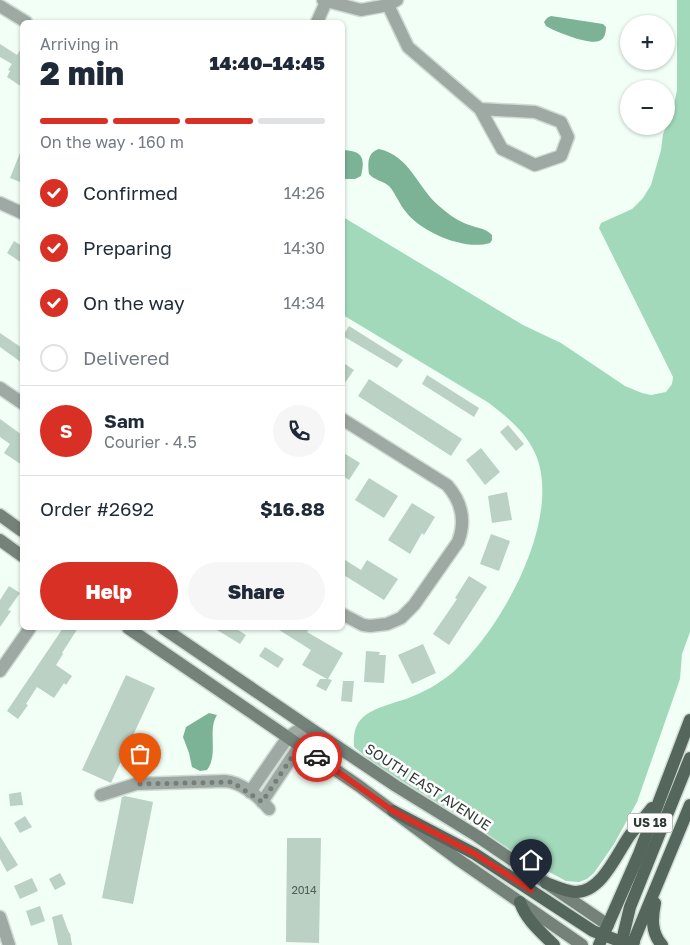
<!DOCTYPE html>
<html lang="en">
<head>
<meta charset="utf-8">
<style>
  :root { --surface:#fff; --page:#f6f6f7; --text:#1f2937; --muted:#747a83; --line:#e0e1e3; --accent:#d93025 }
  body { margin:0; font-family:"Golos Text",sans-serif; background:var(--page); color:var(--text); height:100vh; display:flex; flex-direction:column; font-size:19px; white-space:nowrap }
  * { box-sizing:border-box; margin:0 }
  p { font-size:16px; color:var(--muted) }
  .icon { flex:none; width:28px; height:28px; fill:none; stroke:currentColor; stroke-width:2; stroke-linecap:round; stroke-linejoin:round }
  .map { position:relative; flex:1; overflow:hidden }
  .drawer { position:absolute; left:20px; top:20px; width:325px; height:610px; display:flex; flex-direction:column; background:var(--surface); border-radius:8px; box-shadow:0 1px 4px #0004 }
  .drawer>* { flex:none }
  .tools { position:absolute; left:620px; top:15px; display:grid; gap:10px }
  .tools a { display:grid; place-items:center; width:55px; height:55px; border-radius:50%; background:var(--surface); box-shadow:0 1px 4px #0004; font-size:25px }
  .pin { position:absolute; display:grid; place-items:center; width:42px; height:42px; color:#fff; margin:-51px -21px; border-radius:50% 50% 50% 0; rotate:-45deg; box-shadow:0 0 5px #0007 }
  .pin .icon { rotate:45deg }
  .courier { position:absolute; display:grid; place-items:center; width:50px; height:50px; margin:-25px; border:4px solid #d93025; border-radius:50%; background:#fff; color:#222; box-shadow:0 1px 6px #0007 }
  .summary em { font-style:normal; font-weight:800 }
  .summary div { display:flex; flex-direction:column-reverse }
  .summary { display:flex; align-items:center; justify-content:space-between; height:85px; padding:0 20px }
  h1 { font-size:32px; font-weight:800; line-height:38px }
  .bar { display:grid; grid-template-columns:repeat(4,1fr); gap:8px 5px; align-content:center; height:60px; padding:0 20px }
  .bar i { height:6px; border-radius:4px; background:var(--line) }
  .bar .on { background:var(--accent) }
  .bar p { grid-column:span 4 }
  .line { display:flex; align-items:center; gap:12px; padding:0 20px; border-top:1px solid var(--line) }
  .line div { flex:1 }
  .round { display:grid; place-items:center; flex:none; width:52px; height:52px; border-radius:26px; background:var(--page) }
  ol { padding:0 20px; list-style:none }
  li { display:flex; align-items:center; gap:15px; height:55px }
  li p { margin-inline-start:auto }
  li .icon { padding:5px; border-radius:50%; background:var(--accent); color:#fff; stroke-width:4 }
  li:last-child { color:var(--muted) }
  li i { width:28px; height:28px; border:2px solid var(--line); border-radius:50% }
  .cta { display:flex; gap:10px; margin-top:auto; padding:10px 20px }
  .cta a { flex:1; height:58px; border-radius:30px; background:var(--accent); color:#fff; font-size:20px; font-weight:800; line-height:58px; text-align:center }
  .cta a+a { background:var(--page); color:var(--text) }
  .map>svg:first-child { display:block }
  .forest { fill:#a2d9bb }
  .water { fill:#7cb296 }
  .building { fill:#bbd1c4 }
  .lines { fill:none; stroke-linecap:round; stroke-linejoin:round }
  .street-casing { stroke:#cedcd4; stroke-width:15 }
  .secondary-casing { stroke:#cedcd4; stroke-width:15 }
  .primary-casing { stroke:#cedcd4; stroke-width:15 }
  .street { stroke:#9fa9a4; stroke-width:12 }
  .secondary { stroke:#74827a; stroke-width:12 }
  .primary { stroke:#55665d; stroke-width:12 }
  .done { stroke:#747f78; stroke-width:5; stroke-dasharray:0 9 }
  .route { stroke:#d93025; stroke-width:6 }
  .labels { text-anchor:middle; stroke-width:5; stroke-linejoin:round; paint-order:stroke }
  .number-label { font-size:11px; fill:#536058 }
  .shield { fill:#fff; stroke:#6e7571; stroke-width:1 }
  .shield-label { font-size:12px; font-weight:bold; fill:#303a34 }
  .street-label { font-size:14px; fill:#303a34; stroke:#fff }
</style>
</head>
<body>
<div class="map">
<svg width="690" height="945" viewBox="0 0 690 945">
  <rect width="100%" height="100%" fill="#f1fff7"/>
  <path class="forest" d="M677,0h13v632l-8,22 -2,25 -43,123 -23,42 -20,29 -7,6 -8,3 -13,-1 -50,-27 -39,-27 -101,-62 -22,-18c-1,-13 1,-25 13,-33 11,-7 26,-11 39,-15 16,-6 33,-15 46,-26 49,-42 112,-156 83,-220 -10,-22 -28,-36 -46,-50l-146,-88v-98l180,108 38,18 64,43 17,7 9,2 15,-3 6,-8 1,-7 -74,-149 2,-5 31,-14 11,-11 8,-13 10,-35 2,-16 9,-19 5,-25z"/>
  <g class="water">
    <path d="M551,16l52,8 3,3c0,5 -1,12 -7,14 -10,4 -43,-9 -53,-15l-2,-4 3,-4z"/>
    <path d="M379,149c31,7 38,38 60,57 8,7 16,13 25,17 10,5 21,4 28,12v5l-2,3c-25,8 -69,-11 -84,-31 -7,-8 -10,-18 -17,-26 -6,-5 -15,-6 -20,-12 -1,-11 -2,-21 10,-25z"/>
    <path d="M343,150c20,1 22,8 18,26l-6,3h-12z"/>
    <path d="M209,713l8,2c-10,16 2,39 -10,55l-7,1 -8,-4 -3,-14 -6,-16 3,-10z"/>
  </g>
  <g class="building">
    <polygon points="0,44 17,55 22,47 22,87 7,77 10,71 8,70 12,64 0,57"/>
    <polygon points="22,148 22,175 20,182 10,178"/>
    <polygon points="14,241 22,246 22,263 7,253"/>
    <polygon points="349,326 403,360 397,368 343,336"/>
    <polygon points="0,333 22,348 22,363 0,347"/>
    <polygon points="342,362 354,370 342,387"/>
    <polygon points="427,375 479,408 474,417 422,384"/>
    <polygon points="369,379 462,439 451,456 358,396"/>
    <polygon points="0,419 22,435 22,465 4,453 10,444 0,437"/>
    <polygon points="508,425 524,444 516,451 500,432"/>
    <polygon points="481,448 500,472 485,485 466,460"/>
    <polygon points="342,452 360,463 349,480 342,475"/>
    <polygon points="369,478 398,496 384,518 355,500"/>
    <polygon points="507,492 512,520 492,523 488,496"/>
    <polygon points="412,503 435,517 424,535 422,533 410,554 388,540"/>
    <polygon points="491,534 510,541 499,571 480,564"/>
    <polygon points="342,558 361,570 367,560 398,579 384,600 342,574"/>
    <polygon points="469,576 487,587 449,645 433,634 457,599 455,598"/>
    <polygon points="9,586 20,593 8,610 11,611 0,627 0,600"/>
    <polygon points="63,628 78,628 62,653 63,654 56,665 72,676 66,685 64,683 54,698 37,687 26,704 28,705 18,719 7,711"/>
    <polygon points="214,628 235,628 246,635 240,644"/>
    <polygon points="276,628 310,628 307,632 343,653 328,679 332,680 326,691 316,686 320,679 327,679 302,665 311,650"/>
    <polygon points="423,644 436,673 412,684 398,655"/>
    <polygon points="265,647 284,659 278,668 259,656"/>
    <polygon points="366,651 380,652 379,655 386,655 384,683 364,682"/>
    <polygon points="126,675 155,688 111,783 82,770"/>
    <polygon points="343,681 354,681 352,702 341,701"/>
    <polygon points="21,792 23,805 10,806 9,794"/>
    <polygon points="125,796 153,802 133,904 102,898 122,797"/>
    <polygon points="25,816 32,827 20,833 14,823"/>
    <polygon points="0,836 18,865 7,872 0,859"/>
    <polygon points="287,838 321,838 319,943 286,942"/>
    <polygon points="60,873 66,884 55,890 49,879"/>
    <polygon points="32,878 38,891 20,899 14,886"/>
    <polygon points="40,906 45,921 31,926 26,911"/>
    <polygon points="62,914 69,933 70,933 72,945 58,945 52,917"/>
  </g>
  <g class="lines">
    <g class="street-casing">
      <g id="street">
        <polyline points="323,0 361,10 388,5 397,0"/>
        <polyline points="388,5 408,47 480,109 502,149 535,165 561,156 568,137 561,122 535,112 480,109"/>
        <polyline points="0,6 26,22"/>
        <polyline points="317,22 326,2"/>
        <polyline points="0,203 22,213"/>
        <polyline points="0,388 22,403"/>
        <path d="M342,419l105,66c15,17 19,36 11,57l-44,63 -13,13 -14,6 -17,2 -7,-1 -21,-11"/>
        <polyline points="0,671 30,628"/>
        <polyline points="250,792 288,737 297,731"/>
        <path d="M101,795l35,-11 89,-3c15,1 34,15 44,28"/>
        <polyline points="262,802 300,745 305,725"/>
        <polyline points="0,917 9,945"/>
      </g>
    </g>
    <g class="secondary-casing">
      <g id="secondary">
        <polyline points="0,515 22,531"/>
        <polyline points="0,540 22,556"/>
        <polyline points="128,628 359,786 456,858 582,945"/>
        <polyline points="163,628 320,735 396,786 477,836 608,925"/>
      </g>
    </g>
    <g class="primary-casing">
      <g id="primary">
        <polyline points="393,811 475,854 593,931 622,942 634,942"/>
        <path d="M546,883c8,3 21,9 30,9 26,0 41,-39 54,-57 7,-9 15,-18 22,-27"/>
        <path d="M520,902c6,18 21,30 34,43"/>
        <path d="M655,903c-3,15 -4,30 7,42"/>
        <polyline points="599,945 639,854 690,720"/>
        <polyline points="621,945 630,907 690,758"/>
        <polyline points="632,945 690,805"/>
      </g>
    </g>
    <use href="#street" class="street"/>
    <use href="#secondary" class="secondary"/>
    <use href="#primary" class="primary"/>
  </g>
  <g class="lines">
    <polyline class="done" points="140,784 232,782 262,802 300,745 317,757"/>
    <polyline class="route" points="317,757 393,811 475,854 531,890"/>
  </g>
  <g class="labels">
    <g class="number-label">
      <text x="304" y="894">2014</text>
    </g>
    <rect class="shield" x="627.5" y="813.5" width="45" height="19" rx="4"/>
    <g class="shield-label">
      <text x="650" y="827">US 18</text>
    </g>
    <g class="street-label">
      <text transform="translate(428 787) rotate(33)" y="5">SOUTH EAST AVENUE</text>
    </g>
  </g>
</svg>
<div class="tools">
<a>+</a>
<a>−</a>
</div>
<div class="pin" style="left:140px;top:784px;background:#ea580c"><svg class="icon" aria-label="bag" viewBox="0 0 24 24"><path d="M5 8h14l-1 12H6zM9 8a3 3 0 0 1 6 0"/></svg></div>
<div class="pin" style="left:531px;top:890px;background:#1f2937"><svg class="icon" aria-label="home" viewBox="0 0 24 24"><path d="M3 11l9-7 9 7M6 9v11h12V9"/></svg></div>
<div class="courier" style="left:317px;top:757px"><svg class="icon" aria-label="car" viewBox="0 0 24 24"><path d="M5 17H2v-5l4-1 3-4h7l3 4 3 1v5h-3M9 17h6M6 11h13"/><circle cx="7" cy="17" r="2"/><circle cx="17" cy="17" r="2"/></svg></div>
<section class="drawer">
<div class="summary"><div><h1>2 min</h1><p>Arriving in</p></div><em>14:40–14:45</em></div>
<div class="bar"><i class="on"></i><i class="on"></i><i class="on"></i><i></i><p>On the way · 160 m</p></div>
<ol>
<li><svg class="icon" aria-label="check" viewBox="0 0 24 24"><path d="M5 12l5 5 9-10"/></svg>Confirmed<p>14:26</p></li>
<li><svg class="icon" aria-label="check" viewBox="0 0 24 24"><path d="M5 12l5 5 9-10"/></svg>Preparing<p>14:30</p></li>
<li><svg class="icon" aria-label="check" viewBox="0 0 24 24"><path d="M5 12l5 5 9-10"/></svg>On the way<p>14:34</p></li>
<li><i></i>Delivered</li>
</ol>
<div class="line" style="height:90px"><b class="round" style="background:var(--accent);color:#fff">S</b><div><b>Sam</b><p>Courier · 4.5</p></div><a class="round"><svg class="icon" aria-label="phone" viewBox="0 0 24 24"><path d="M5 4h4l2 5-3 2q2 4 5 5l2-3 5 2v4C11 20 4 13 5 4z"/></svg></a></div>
<div class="line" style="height:65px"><div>Order #2692</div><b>$16.88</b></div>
<div class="cta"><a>Help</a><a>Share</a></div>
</section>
</div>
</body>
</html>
